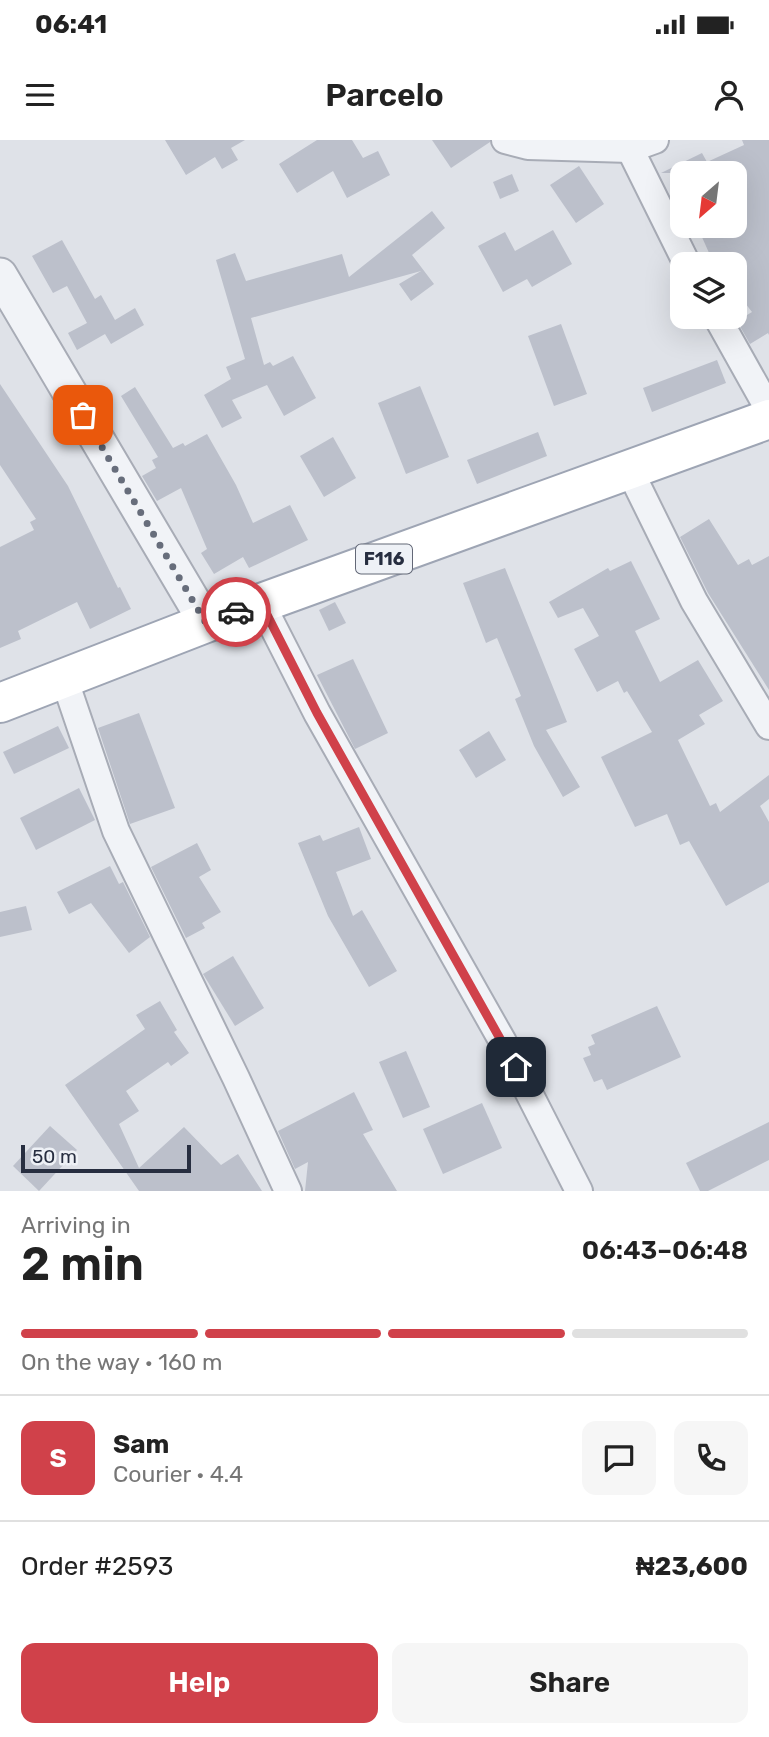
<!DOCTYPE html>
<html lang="en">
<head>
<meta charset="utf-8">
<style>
  :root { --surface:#fff; --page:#f6f6f6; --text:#222; --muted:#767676; --line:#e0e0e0; --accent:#d0414a }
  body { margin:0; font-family:Rubik,sans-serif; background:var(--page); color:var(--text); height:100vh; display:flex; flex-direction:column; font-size:26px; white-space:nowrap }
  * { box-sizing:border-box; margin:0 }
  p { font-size:23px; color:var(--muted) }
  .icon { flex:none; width:38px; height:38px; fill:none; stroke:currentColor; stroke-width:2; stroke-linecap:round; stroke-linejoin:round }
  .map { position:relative; height:1051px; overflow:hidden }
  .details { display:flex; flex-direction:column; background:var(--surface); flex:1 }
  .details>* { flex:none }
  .needle { width:46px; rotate:208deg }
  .controls { position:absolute; left:670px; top:21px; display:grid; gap:14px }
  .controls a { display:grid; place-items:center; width:77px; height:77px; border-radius:14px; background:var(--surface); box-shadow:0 7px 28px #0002; font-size:35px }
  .scale { position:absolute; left:21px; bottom:18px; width:170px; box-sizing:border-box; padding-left:7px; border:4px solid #272e40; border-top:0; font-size:19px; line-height:24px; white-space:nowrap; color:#272e40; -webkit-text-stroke:5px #eef1f6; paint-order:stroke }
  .pin { position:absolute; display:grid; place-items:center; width:60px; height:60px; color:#fff; margin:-30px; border-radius:14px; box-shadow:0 4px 10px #0006 }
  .courier { position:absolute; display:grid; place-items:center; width:70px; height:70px; margin:-35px; border:5px solid #d0414a; border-radius:50%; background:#fff; color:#222; box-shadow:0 2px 9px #0007 }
  .head em { font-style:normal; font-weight:600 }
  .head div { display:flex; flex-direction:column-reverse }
  .head { display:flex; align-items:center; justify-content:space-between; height:119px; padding:0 21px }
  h1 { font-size:46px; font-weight:600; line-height:52px }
  .bar { display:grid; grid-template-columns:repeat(4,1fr); gap:10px 7px; align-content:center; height:84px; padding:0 21px }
  .bar i { height:9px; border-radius:5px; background:var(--line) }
  .bar .selected { background:var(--accent) }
  .bar p { grid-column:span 4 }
  .line { display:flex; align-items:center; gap:18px; padding:0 21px; border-top:2px solid var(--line) }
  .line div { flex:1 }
  .round { display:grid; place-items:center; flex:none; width:74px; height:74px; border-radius:14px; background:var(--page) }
  .cta { display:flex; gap:14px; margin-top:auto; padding:14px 21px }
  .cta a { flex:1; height:80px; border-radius:14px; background:var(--accent); color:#fff; font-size:28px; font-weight:600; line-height:80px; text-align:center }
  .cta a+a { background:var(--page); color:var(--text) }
  .status { display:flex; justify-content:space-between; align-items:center; height:49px; padding:0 35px; background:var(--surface); direction:ltr }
  .status svg { height:19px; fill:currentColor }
  header { display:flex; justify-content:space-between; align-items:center; height:91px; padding:0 21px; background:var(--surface); font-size:32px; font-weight:600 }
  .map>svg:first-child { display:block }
  .building { fill:#bcc0cb }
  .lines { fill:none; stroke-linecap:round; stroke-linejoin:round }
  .minor-casing { stroke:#a8acb6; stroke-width:30 }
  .tertiary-casing { stroke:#a8acb6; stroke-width:37 }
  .primary-casing { stroke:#9ea5b4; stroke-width:42 }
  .minor { stroke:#f1f3f7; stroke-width:26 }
  .tertiary { stroke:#f1f3f7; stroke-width:33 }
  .primary { stroke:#fff; stroke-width:38 }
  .done { stroke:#676d7b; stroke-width:7; stroke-dasharray:0 12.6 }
  .route { stroke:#d0414a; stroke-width:9 }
  .labels { text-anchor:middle; stroke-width:7; stroke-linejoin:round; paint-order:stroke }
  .shield { fill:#eef1f6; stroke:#636877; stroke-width:2 }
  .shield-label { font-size:18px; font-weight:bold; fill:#272e40 }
</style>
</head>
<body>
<div class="status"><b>06:41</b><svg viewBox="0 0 49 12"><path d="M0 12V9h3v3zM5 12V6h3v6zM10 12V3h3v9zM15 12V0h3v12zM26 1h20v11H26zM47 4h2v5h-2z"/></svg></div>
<header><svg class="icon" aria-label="menu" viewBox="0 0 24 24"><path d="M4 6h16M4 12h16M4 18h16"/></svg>Parcelo<svg class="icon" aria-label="person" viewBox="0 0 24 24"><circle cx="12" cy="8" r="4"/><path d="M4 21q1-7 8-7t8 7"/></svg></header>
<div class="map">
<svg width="769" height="1051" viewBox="0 0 769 1051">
  <rect width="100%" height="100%" fill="#dfe2e8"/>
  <g class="building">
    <polygon points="165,0 245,0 231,8 238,20 222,29 215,17 186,35"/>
    <polygon points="317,0 352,0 363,18 378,11 390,35 347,58 333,31 297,53 279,24"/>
    <polygon points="432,0 490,0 490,2 451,28"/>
    <polygon points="742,0 769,0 769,195 768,193 750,204 737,181 752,172 735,150 735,124 714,124 697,86 735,86 735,33 661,33 702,13 707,22 744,5"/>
    <polygon points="579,26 604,64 576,83 550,45"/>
    <polygon points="512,34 519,51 500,59 493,42"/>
    <polygon points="432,71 445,88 412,115 434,144 411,161 399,144 421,131 251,178 264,225 270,222 273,226 293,216 316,258 284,276 267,245 232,260 242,278 222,288 204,255 231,239 226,227 245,219 216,120 235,113 246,141 342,114 349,137"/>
    <polygon points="553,90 572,124 532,147 527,139 503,152 478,106 505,92 515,111"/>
    <polygon points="62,100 95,159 101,155 115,180 135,168 144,185 111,204 105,194 77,210 68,193 87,183 67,146 53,153 32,116"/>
    <polygon points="561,184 587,254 554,266 528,196"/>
    <polygon points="717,220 726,243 652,272 643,248"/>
    <polygon points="0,244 68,346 118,448 120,447 131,469 90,489 77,462 18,491 21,499 0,508 0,407 34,390 30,382 36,379 0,325"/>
    <polygon points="420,246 449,317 406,334 378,263"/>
    <polygon points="135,247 173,308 183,303 185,306 207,294 236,345 253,383 290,365 308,400 249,428 243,417 214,434 201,413 207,409 181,348 157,361 142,336 156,328 152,320 158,317 121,256"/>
    <polygon points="538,292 547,316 477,344 467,320"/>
    <polygon points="333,297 356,338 324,357 300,316"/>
    <polygon points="709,379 738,425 749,419 752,425 769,416 769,550 708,453 680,397"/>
    <polygon points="631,421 660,479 635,491 660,542 698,520 723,561 699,575 705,584 678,600 710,666 716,663 720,672 769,635 769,659 760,666 769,682 769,742 726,766 689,701 680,705 667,674 635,687 601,617 652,592 627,551 624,553 618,541 597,552 574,509 599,496 583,468 558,478 549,462 608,428 610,431"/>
    <polygon points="505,428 567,582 546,590 580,647 563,657 534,606 515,559 521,556 497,498 486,503 463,443"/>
    <polygon points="335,462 346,483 329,491 319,470"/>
    <polygon points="353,519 388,593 355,609 317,535"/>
    <polygon points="139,573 175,668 130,684 98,588"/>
    <polygon points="58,586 69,608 14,634 3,612"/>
    <polygon points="489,591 506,620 476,638 459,610"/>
    <polygon points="79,648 95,680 36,710 20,678"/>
    <polygon points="359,687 371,719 336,732 353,776 362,770 397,831 369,847 328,776 298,703 320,695 323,701"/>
    <polygon points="197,703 211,730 199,737 221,772 202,783 205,788 186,798 151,727"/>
    <polygon points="110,726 119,744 123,742 150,797 129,813 91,763 69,774 57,752"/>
    <polygon points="26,766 32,790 0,797 0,772"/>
    <polygon points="233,816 264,868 235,886 203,834"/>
    <polygon points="160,861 177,890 174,892 189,913 171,926 168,922 126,951 139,971 119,984 139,1028 184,987 221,1025 238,1014 262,1051 139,1051 65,945 145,889 136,875"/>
    <polygon points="657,866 681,917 607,950 602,939 594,942 583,918 591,915 588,907 595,904 591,895"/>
    <polygon points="406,911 430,967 403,978 379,922"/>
    <polygon points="354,952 373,990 363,994 397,1051 305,1051 308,1022 295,1029 278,991"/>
    <polygon points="482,963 502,1008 443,1034 423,989"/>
    <polygon points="769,982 769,1020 708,1051 700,1051 686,1023"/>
    <polygon points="50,986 77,1010 39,1051 13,1026"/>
  </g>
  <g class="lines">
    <g class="minor-casing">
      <g id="minor">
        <polyline points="505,0 528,6 630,9 655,0"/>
        <polyline points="630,9 687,124"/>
        <polyline points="717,177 769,270"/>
        <polyline points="629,329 694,461 769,586"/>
        <polyline points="261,463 317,573 503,902 579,1051"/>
        <polyline points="64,538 116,691 236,938 288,1051"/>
      </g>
    </g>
    <g class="tertiary-casing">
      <polyline id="tertiary" points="0,135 206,483"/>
    </g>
    <g class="primary-casing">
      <polyline id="primary" points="0,563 206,483 769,279"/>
    </g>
    <use href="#minor" class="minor"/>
    <use href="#tertiary" class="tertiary"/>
    <use href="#primary" class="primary"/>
  </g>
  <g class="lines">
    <polyline class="done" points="83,275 206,483 236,472"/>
    <polyline class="route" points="236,472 261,463 317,573 516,927"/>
  </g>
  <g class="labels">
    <rect class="shield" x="356" y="404.5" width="56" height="29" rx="5"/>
    <g class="shield-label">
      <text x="384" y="425">F116</text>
    </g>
  </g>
</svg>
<div class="controls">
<a><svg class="needle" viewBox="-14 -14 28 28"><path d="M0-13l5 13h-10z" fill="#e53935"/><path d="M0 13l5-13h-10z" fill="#767676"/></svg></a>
<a><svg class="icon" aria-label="layers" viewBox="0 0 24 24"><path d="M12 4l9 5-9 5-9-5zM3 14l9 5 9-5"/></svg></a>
</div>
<div class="scale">50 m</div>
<div class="pin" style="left:83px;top:275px;background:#ea580c"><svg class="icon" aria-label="bag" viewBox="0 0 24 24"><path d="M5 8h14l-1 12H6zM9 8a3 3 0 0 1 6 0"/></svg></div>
<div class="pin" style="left:516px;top:927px;background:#1f2937"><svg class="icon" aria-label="home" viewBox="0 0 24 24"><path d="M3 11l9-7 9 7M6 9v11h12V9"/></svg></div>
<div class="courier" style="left:236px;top:472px"><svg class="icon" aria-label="car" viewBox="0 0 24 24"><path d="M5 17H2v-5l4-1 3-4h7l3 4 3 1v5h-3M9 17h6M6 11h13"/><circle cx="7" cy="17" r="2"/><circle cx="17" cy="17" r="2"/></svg></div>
</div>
<section class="details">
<div class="head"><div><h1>2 min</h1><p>Arriving in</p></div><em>06:43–06:48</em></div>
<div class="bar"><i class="selected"></i><i class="selected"></i><i class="selected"></i><i></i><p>On the way · 160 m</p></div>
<div class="line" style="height:126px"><b class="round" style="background:var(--accent);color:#fff">S</b><div><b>Sam</b><p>Courier · 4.4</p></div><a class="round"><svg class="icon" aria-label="chat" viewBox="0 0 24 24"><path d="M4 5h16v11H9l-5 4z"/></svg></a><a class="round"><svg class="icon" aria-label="phone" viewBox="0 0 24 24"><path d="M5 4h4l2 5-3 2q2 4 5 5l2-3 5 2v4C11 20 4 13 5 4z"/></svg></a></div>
<div class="line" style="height:91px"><div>Order #2593</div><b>₦23,600</b></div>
<div class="cta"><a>Help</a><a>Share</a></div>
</section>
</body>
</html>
